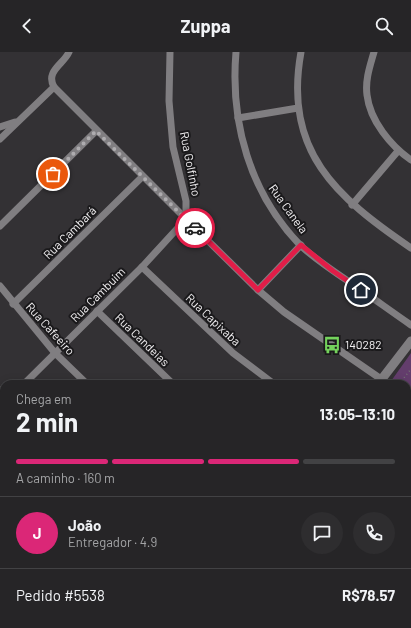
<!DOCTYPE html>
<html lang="pt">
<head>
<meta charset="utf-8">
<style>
  :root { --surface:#262527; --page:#2e2d2f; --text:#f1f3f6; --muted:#a4a5a7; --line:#424244; --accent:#db2777 }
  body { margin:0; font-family:Barlow,sans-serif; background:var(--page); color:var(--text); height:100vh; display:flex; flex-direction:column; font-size:15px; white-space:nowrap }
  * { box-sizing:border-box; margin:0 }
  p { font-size:13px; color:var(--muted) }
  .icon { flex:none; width:22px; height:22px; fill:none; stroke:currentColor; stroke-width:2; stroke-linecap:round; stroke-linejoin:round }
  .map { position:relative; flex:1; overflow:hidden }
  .sheet { position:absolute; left:0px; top:328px; width:411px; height:248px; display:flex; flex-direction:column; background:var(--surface); border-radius:12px 12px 0 0; box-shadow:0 2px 10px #0003,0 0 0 1px var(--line) }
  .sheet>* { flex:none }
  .pin { position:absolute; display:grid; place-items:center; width:34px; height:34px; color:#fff; margin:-17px; border:2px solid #fff; border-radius:50%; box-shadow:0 1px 4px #0007 }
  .courier { position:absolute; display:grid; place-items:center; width:40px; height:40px; margin:-20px; border:3px solid #e11d48; border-radius:50%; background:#fff; color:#222; box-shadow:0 1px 5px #0007 }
  .summary em { font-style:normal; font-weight:700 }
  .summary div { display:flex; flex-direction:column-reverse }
  .summary { display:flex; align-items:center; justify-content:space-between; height:68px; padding:0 16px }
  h1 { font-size:26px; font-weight:700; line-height:30px }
  .bar { display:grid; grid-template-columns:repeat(4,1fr); gap:6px 4px; align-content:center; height:48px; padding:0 16px }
  .bar i { height:5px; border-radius:3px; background:var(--line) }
  .bar .current { background:var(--accent) }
  .bar p { grid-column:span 4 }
  .line { display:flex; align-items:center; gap:10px; padding:0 16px; border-top:1px solid var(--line) }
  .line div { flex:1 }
  .round { display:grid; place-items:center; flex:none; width:42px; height:42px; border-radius:21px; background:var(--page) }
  header { display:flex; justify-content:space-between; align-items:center; height:52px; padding:0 16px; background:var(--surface); font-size:18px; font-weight:700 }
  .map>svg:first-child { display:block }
  .green { fill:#633d6c }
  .water { fill:#2a0034 }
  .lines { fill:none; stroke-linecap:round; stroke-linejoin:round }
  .path { stroke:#747274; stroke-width:1.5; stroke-dasharray:1 3; stroke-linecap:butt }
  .minor { stroke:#807e81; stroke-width:7 }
  .tertiary { stroke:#807e81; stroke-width:9 }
  .done { stroke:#aeacaf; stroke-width:4; stroke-dasharray:0 7.2 }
  .route { stroke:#e11d48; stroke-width:5 }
  .labels { text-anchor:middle; stroke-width:4; stroke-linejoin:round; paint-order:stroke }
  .street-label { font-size:12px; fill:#f1eff1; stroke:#1a191b }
  .poi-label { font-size:12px; fill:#f1eff1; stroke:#1a191b; text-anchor:start }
</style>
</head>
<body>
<header><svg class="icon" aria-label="back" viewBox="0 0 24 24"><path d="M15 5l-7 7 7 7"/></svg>Zuppa<svg class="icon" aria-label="search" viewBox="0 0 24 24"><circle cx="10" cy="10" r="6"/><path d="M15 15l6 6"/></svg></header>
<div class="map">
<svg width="411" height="576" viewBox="0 0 411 576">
  <rect width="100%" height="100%" fill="#333134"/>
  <polygon class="green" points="411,301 411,576 220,576 223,572 407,572 407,332 389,332"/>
  <polygon class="water" points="0,510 4,522 4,572 29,572 30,576 0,576"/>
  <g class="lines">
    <g class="path">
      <polyline points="399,332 411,317"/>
      <polyline points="225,576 228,572"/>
    </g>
    <g class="minor">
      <polyline points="170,0 169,49 173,95 186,149 186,167 258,238 284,260 381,327"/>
      <path d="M236,0c-6,71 14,141 64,193 16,15 36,28 54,40 19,13 38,27 57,40"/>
      <path d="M301,0c-18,99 35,145 110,196"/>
      <path d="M374,0c-4,14 -9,28 -7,43 3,26 24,51 44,65"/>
      <polyline points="238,66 298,56"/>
      <polyline points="0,75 15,70"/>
      <polyline points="0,87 54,35"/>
      <polyline points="352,153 398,99"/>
      <polyline points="0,174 96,79"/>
      <polyline points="142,215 233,301 274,332"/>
      <polyline points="0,234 55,301 87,332"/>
      <polyline points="258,238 301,193"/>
      <polyline points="13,252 142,125"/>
      <polyline points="97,259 173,332"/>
      <path d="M24,332l118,-117 44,-48 -132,-132c-9,-16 10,-23 15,-35"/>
      <polyline points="0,338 4,343"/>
      <polyline points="0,355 4,352"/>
      <polyline points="0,448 4,454"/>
      <polyline points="92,572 95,576"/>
      <polyline points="132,576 135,572"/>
    </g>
    <g class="tertiary">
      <polyline points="378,332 411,289"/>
      <polyline points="208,576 211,572"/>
    </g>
  </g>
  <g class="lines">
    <polyline class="done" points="53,122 96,79 195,176"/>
    <polyline class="route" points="195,176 258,238 301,193 333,219 361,238"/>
  </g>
  <defs>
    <g id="bus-bare" transform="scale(1.38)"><path d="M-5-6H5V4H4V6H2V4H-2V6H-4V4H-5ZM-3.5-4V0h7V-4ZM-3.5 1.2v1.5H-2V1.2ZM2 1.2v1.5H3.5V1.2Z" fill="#74d25c" stroke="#1a191b" stroke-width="2.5" paint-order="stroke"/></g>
  </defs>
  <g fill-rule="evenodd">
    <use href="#bus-bare" x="332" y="293"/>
  </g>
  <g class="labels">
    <g class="street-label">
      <text transform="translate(190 112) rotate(79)" y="4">Rua Golfinho</text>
      <text transform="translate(288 157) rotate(54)" y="4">Rua Canela</text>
      <text transform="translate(70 181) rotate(-45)" y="4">Rua Cambará</text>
      <text transform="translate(98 243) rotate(-45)" y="4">Rua Cambuim</text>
      <text transform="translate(213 268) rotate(43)" y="4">Rua Capixaba</text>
      <text transform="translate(50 277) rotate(48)" y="4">Rua Cafeeiro</text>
      <text transform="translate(142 288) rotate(44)" y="4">Rua Candeias</text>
    </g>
    <g class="poi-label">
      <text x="345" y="297">140282</text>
    </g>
  </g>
</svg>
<div class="pin" style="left:53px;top:122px;background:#ea580c"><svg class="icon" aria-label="bag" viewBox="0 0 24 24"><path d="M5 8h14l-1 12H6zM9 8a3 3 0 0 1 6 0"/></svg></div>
<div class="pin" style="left:361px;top:238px;background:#1f2937"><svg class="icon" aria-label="home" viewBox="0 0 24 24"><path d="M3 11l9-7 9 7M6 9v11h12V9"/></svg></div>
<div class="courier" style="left:195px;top:176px"><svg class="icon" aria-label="car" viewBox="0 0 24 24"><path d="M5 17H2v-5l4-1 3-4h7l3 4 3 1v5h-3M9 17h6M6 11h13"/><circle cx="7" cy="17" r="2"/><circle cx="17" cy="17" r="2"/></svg></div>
<section class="sheet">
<div class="summary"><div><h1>2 min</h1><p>Chega em</p></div><em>13:05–13:10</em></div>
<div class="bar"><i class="current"></i><i class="current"></i><i class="current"></i><i></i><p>A caminho · 160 m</p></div>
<div class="line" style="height:72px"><b class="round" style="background:var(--accent);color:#fff">J</b><div><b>João</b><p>Entregador · 4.9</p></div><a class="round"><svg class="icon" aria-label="chat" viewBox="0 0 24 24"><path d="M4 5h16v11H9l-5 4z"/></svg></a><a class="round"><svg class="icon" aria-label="phone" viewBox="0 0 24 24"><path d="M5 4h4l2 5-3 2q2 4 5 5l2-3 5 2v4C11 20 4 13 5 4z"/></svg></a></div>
<div class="line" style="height:52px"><div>Pedido #5538</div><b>R$78.57</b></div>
</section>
</div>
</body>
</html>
